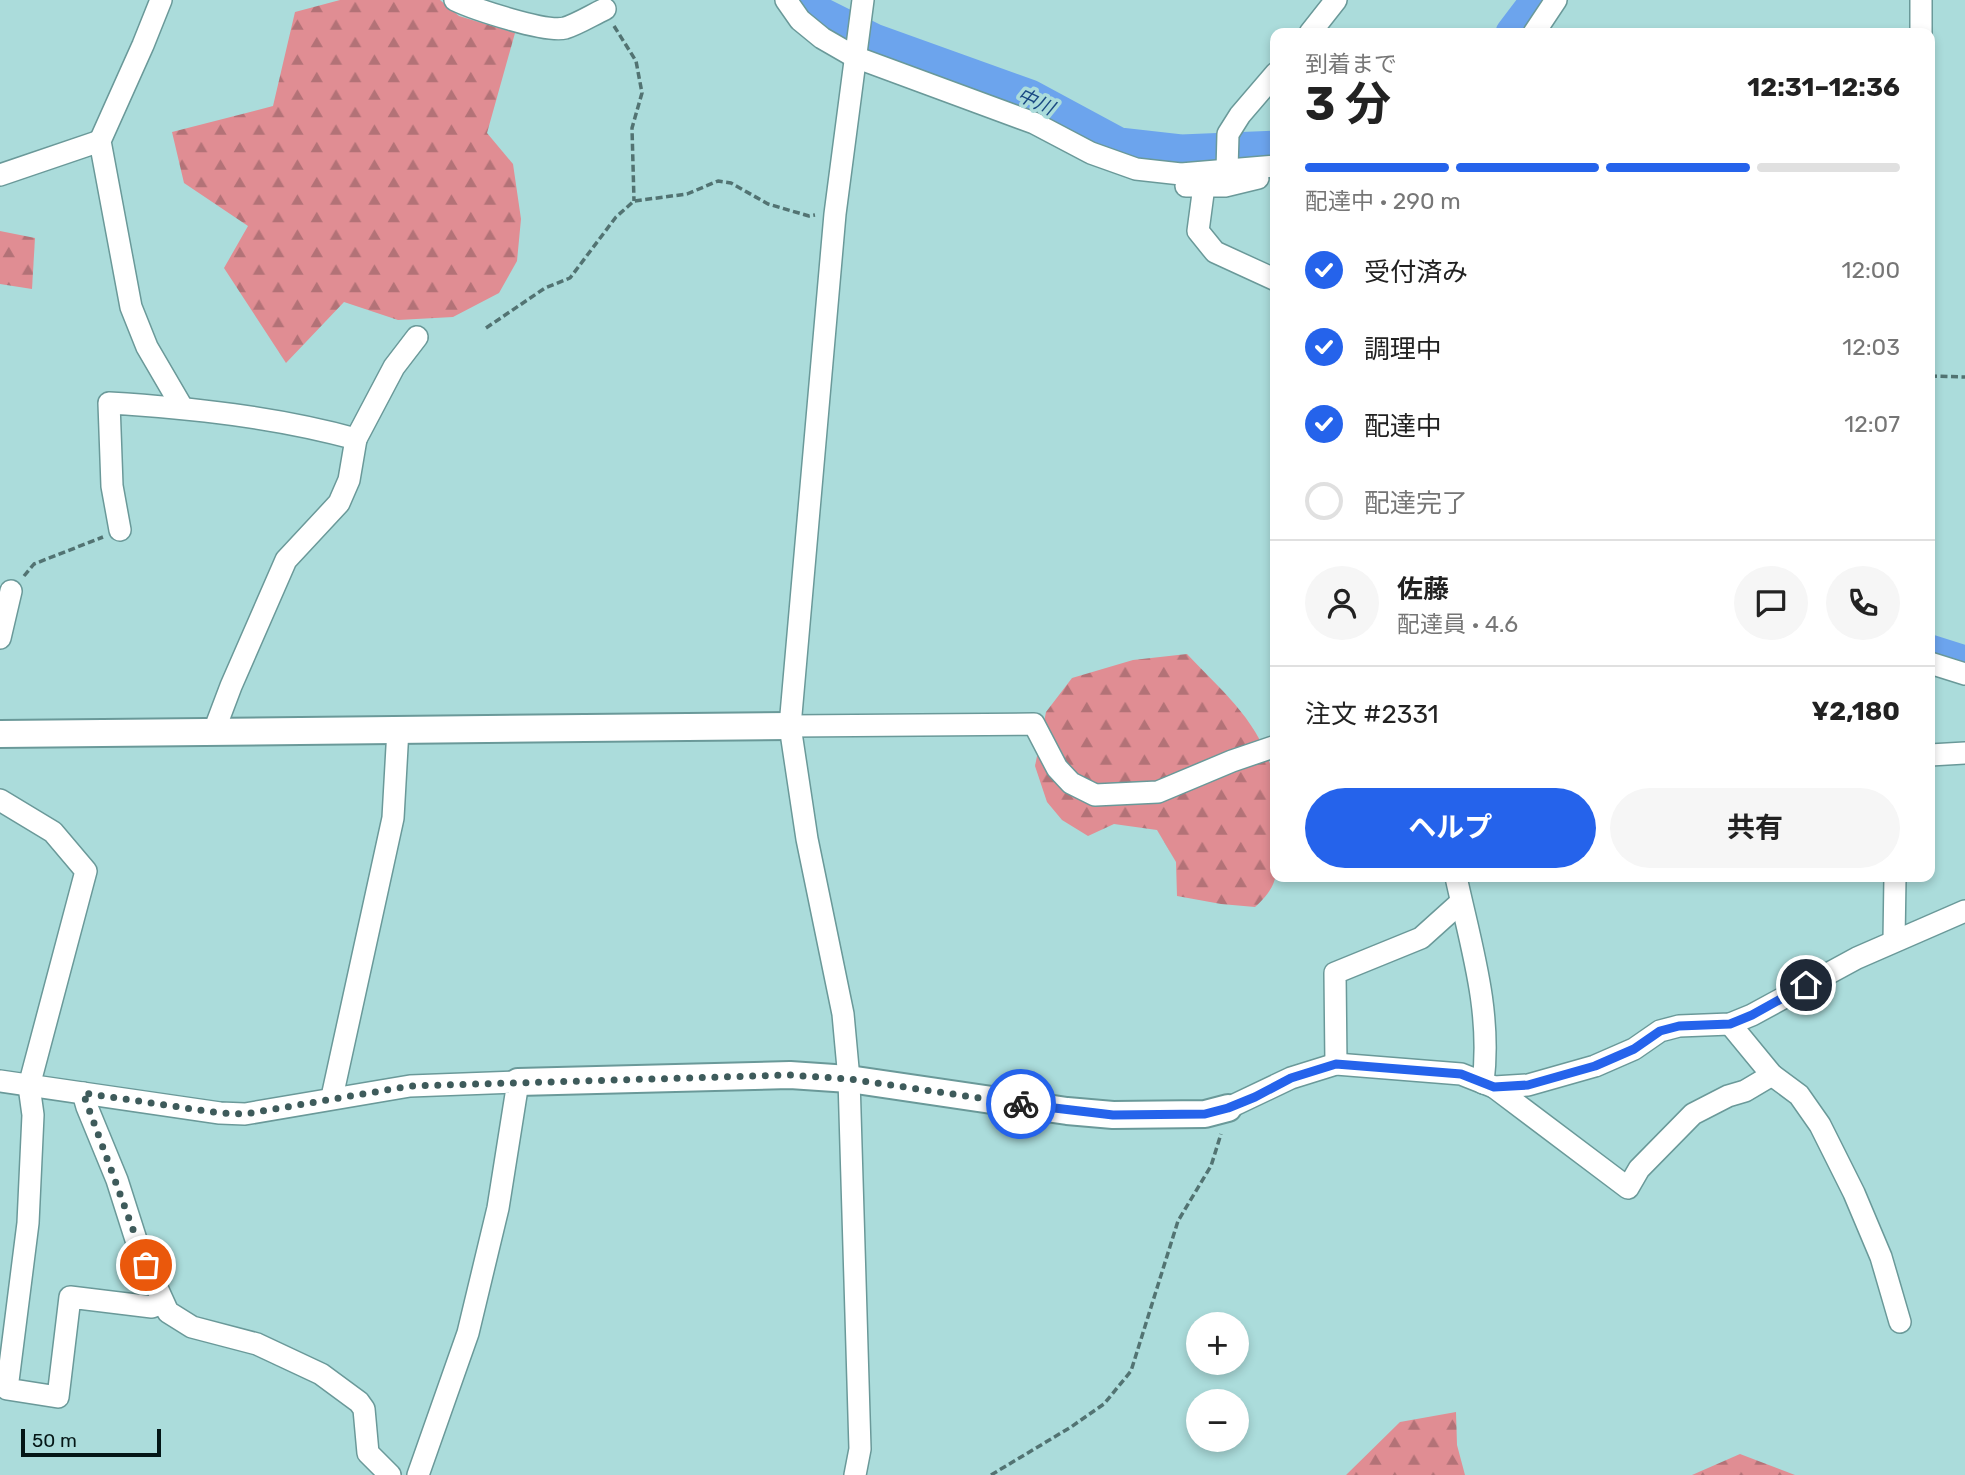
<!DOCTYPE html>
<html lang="ja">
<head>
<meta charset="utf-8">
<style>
  :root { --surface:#fff; --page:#f6f6f6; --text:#222; --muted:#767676; --line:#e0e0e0; --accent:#2563eb }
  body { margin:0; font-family:Rubik,"Noto Sans JP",sans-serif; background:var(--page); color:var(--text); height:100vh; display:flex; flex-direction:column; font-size:26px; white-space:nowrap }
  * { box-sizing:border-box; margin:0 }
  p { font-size:23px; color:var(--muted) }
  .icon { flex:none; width:38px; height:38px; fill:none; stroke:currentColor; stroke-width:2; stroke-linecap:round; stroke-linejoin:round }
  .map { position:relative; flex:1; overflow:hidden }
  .side { position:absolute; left:1270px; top:28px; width:665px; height:854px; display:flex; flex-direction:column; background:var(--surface); border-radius:14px; box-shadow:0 4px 10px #0003 }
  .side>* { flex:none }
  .buttons { position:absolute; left:1186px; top:1312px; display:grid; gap:14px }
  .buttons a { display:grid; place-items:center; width:63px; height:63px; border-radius:50%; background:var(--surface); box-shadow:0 4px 10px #0003; font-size:35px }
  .scale { position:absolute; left:21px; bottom:18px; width:140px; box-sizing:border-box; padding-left:7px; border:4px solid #041616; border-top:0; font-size:19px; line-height:24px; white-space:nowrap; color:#041616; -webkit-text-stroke:5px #abdcdb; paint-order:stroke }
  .pin { position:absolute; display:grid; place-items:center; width:60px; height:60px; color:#fff; margin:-30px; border:4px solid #fff; border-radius:50%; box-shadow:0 2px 7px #0007 }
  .courier { position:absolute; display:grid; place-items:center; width:70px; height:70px; margin:-35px; border:5px solid #2563eb; border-radius:50%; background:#fff; color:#222; box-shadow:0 2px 9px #0007 }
  .overview em { font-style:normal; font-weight:700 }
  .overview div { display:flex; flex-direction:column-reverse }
  .overview { display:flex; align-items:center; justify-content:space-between; height:119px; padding:0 35px }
  h1 { font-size:46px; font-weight:700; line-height:52px }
  .bar { display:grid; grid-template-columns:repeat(4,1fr); gap:10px 7px; align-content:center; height:84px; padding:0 35px }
  .bar i { height:9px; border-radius:5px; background:var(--line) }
  .bar .on { background:var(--accent) }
  .bar p { grid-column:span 4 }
  .line { display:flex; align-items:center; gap:18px; padding:0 35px; border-top:2px solid var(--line) }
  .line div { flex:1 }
  .round { display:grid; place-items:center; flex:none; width:74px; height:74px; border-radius:37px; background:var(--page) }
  ol { padding:0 35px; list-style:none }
  li { display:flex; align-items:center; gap:21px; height:77px }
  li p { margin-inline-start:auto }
  li .icon { padding:7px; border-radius:50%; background:var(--accent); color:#fff; stroke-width:4 }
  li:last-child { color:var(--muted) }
  li i { width:38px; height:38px; border:4px solid var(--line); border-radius:50% }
  .button { display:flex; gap:14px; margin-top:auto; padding:14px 35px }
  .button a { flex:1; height:80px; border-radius:42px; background:var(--accent); color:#fff; font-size:28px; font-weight:700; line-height:80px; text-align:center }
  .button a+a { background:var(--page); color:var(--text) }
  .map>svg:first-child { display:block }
  .forest { fill:url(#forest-firs) }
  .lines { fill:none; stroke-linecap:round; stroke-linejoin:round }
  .river { stroke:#6ca4ed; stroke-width:33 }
  .minor-casing { stroke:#6a9999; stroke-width:24 }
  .tertiary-casing { stroke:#6a9999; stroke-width:30 }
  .path { stroke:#527372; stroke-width:3.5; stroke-dasharray:7 3.5; stroke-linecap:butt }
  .minor { stroke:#fff; stroke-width:21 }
  .tertiary { stroke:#fff; stroke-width:26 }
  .done { stroke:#3e5b5b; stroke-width:7; stroke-dasharray:0 12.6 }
  .route { stroke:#2563eb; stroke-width:9 }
  .labels { text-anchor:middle; stroke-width:7; stroke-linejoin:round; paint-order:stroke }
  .water-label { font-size:19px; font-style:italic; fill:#194983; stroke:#abdcdb }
</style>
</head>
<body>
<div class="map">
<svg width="1965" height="1475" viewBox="0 0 1965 1475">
  <defs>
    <pattern id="forest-firs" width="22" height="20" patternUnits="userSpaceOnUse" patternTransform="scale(1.75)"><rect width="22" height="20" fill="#e08d93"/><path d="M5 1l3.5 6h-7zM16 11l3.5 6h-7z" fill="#b37277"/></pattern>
  </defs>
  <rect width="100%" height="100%" fill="#abdcdb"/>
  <g class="forest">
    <polygon points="340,0 440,0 459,16 515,33 487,133 513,164 521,219 517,261 499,293 453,317 398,320 344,302 286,363 224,268 248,226 184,183 172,132 273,106 295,12"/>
    <polygon points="0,231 35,238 32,289 0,284"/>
    <path d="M1187,654c33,35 73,68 85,117 4,18 0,40 1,59 2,37 12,50 -18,77l-34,-3 -44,-8 -1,-34 -19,-32 -43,-6 -26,12 -26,-16 -15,-18 -12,-36 11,-54 26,-34 61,-18z"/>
    <polygon points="1456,1412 1457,1445 1465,1475 1346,1475 1400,1422"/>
    <polygon points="1740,1454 1795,1475 1692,1475"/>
  </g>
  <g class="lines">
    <g class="river">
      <polyline points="809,0 818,12 874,40 1030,96 1119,144 1181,151 1276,147"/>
      <polyline points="1512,33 1537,0"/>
      <polyline points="1930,651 1965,662"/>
    </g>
    <g class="minor-casing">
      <g id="minor">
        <polyline points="161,0 143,45 100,141 131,307 147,347 182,407"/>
        <path d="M455,0c19,9 91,33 110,28 13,-4 27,-13 40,-19"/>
        <polyline points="786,0 800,20 822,38 855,57 1034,123 1091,153 1136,169 1181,174 1276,166"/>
        <polyline points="1310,33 1336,0"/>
        <polyline points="1534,33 1556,0"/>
        <polyline points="1921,33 1921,0"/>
        <polyline points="1227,170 1228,134 1240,115 1276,73"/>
        <polyline points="0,175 100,141"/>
        <polyline points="1186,186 1225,186 1258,178"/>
        <polyline points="1204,186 1198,231 1215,252 1276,280"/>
        <polyline points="356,439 394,367 417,337"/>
        <path d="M120,530l-8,-44 -3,-83c83,5 167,14 247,36l-7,41 -10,23 -53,57 -55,126 -17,45"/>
        <polyline points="0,638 11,591"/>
        <polyline points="1930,663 1965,674"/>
        <polyline points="790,726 1034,724 1057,768 1071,783 1095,795 1158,792 1232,761 1276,746"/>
        <polyline points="1930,755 1965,753"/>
        <polyline points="0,800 53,832 86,871 29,1086 33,1115 28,1223 7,1389 58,1397 70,1297 152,1307 163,1303"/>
        <path d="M1456,877c15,69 36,134 27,206"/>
        <polyline points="1894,941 1895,877"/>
        <polyline points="1730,1024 1772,1075 1799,1095 1820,1125 1854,1193 1881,1257 1900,1322"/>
        <polyline points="1336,1064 1335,973 1421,938 1461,902"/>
        <polyline points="0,1081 220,1113 245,1114 410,1086 518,1082 498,1208 468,1333 418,1475"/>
        <polyline points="1494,1087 1628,1188 1639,1169 1693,1114 1728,1096 1745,1091 1772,1075"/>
        <polyline points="83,1093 87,1107 117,1180 138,1246 168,1312 192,1327 257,1344 321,1374 359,1402 364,1409 368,1453 390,1475"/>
        <polyline points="332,1097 393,818 398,729"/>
        <polyline points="1228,1108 1291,1078 1336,1064 1461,1074 1494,1087 1528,1085 1595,1066 1634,1049 1660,1031 1679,1026 1730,1024 1752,1015 1857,958 1965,911"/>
        <polyline points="855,1475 860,1449 849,1079 843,1014 807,839 790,726 835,214 863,0"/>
      </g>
    </g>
    <g class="tertiary-casing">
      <g id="tertiary">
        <polyline points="0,734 790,726"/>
        <polyline points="518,1082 790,1075 849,1079 1067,1111 1113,1115 1205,1114 1228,1108"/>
      </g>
    </g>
    <g class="path">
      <polyline points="614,26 636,61 642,93 632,128 634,201"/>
      <polyline points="486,328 545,288 570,278 616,217 634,201 687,194 718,181 731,183 768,204 809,216 815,215"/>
      <polyline points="1930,376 1965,377"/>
      <polyline points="24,576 34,564 103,537"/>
      <polyline points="991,1475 1071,1427 1104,1404 1131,1371 1178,1221 1211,1166 1221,1134"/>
    </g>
    <use href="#minor" class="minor"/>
    <use href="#tertiary" class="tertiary"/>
  </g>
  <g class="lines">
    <polyline class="done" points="146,1265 83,1093 220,1113 245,1114 410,1086 790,1075 849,1079 1021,1104"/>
    <polyline class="route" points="1021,1104 1113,1115 1205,1114 1228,1108 1255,1097 1291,1078 1336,1064 1461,1074 1494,1087 1528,1085 1595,1066 1634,1049 1660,1031 1679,1026 1730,1024 1752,1015 1806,985"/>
  </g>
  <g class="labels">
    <g class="water-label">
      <text transform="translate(1036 101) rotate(25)" y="7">中川</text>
    </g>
  </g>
</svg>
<div class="buttons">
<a>+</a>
<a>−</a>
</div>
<div class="scale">50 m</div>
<div class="pin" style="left:146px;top:1265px;background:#ea580c"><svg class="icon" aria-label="bag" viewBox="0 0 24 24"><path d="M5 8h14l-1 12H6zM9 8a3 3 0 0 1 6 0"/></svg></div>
<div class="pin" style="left:1806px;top:985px;background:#1f2937"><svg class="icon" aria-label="home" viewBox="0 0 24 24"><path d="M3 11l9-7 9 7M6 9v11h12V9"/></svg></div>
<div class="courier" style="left:1021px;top:1104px"><svg class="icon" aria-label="bike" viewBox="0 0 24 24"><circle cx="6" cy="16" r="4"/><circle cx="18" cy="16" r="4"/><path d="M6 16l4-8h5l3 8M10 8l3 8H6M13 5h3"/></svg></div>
<section class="side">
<div class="overview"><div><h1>3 分</h1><p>到着まで</p></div><em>12:31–12:36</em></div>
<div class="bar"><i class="on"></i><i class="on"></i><i class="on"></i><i></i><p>配達中 · 290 m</p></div>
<ol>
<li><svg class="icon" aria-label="check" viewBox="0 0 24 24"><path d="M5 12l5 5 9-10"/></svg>受付済み<p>12:00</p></li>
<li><svg class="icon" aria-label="check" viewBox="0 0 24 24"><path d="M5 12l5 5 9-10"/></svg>調理中<p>12:03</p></li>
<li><svg class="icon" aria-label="check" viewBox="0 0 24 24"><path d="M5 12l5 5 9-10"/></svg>配達中<p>12:07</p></li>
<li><i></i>配達完了</li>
</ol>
<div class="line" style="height:126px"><a class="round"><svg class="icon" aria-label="person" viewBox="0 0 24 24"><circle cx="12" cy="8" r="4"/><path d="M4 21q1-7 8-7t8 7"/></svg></a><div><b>佐藤</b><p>配達員 · 4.6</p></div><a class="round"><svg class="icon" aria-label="chat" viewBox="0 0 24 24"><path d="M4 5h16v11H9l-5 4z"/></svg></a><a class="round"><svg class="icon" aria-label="phone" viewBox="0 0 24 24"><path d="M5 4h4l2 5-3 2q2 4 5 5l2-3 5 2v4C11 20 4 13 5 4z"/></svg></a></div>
<div class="line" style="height:91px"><div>注文 #2331</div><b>¥2,180</b></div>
<div class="button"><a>ヘルプ</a><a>共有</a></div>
</section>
</div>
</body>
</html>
